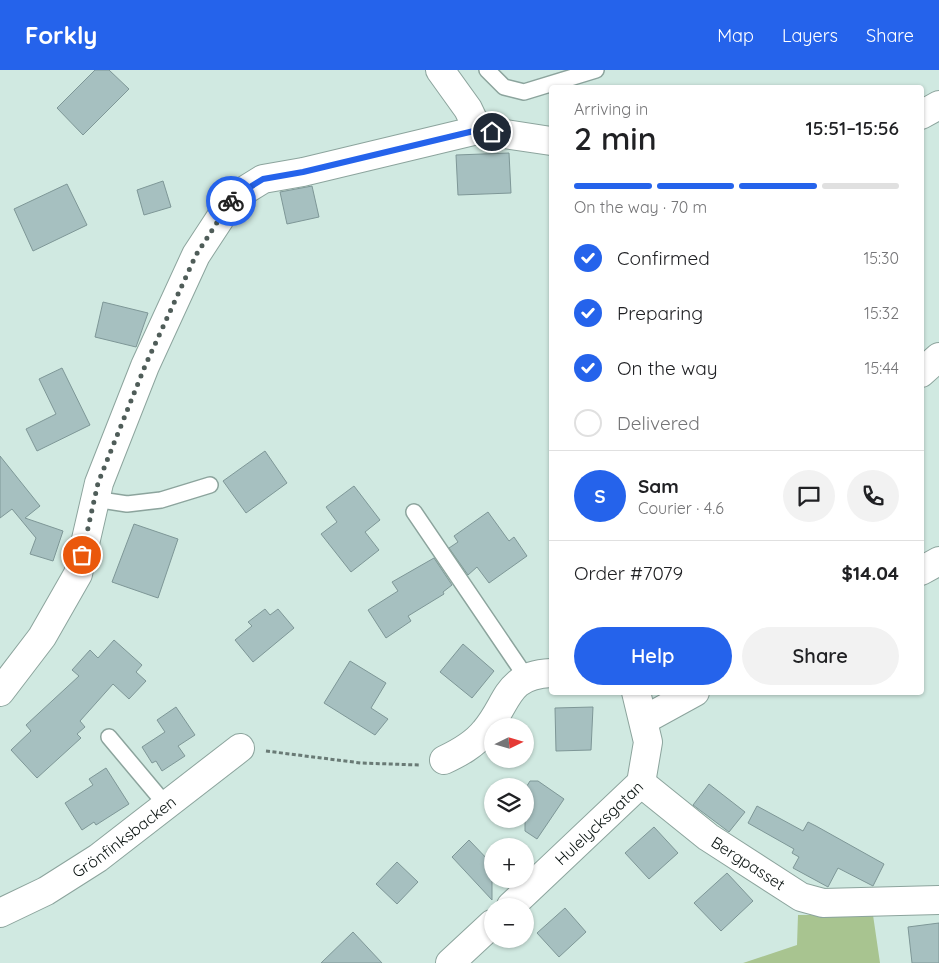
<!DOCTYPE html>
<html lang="en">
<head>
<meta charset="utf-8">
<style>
  :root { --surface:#fff; --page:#f2f2f2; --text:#202124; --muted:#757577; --line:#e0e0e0; --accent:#2563eb }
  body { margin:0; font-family:Quicksand,sans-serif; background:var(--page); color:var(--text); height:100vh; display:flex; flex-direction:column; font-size:19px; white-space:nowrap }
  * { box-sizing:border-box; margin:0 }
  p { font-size:16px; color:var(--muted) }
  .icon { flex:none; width:28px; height:28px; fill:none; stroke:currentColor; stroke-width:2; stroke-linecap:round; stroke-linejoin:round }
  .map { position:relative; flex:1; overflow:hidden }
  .panel { position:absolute; left:549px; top:15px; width:375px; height:610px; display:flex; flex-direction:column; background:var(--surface); border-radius:5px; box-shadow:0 1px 4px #0004 }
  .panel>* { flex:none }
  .needle { width:32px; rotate:85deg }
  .controls { position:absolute; left:484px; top:648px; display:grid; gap:10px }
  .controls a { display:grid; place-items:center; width:50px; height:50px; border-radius:50%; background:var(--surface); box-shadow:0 1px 4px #0004; font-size:25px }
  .pin { position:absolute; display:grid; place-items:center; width:42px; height:42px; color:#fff; margin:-21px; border:2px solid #fff; border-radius:50%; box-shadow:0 1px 5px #0007 }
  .courier { position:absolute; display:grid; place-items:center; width:50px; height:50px; margin:-25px; border:4px solid #2563eb; border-radius:50%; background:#fff; color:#222; box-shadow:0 1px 6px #0007 }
  .overview em { font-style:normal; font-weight:600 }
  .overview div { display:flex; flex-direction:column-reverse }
  .overview { display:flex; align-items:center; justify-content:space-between; height:85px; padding:0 25px }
  h1 { font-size:32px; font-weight:600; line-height:38px }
  .bar { display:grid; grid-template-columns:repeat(4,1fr); gap:8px 5px; align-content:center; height:60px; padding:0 25px }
  .bar i { height:6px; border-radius:4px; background:var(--line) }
  .bar .current { background:var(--accent) }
  .bar p { grid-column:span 4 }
  .line { display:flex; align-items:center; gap:12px; padding:0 25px; border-top:1px solid var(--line) }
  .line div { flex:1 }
  .round { display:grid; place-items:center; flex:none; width:52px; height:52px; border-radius:26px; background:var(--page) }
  ol { padding:0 25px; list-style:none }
  li { display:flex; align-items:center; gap:15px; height:55px }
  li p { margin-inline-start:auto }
  li .icon { padding:5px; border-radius:50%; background:var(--accent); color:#fff; stroke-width:4 }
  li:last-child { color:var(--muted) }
  li i { width:28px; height:28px; border:2px solid var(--line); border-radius:50% }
  .cta { display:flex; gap:10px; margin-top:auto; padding:10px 25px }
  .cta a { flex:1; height:58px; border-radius:30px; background:var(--accent); color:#fff; font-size:20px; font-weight:600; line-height:58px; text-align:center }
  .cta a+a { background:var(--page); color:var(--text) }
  header { display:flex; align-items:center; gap:30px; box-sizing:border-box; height:70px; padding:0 25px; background:var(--accent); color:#fff }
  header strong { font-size:24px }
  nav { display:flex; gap:28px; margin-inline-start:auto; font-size:18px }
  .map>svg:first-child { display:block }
  .green { fill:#a8c490 }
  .building { fill:#a6c0c0; stroke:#7e9797 }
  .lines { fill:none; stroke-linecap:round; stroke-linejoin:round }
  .service-casing { stroke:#8ca49d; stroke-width:18 }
  .minor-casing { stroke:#8ca49d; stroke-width:30 }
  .path { stroke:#697a75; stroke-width:3; stroke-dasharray:4 2.5; stroke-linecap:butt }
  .service { stroke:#fff; stroke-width:15 }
  .minor { stroke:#fff; stroke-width:28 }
  .done { stroke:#4f5d59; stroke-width:5; stroke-dasharray:0 9 }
  .route { stroke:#2563eb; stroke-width:6 }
  .labels { text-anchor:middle; stroke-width:4; stroke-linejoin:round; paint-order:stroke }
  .street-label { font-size:16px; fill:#091210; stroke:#ddf6ee }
</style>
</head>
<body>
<header>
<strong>Forkly</strong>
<nav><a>Map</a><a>Layers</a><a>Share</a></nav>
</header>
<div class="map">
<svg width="939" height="893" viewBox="0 0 939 893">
  <rect width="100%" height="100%" fill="#d0e9e1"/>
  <polygon class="green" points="798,845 873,845 880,893 743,893 797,875"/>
  <g class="building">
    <polygon points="95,0 109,0 129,19 83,65 57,38"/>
    <polygon points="509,83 511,123 458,125 456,85"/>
    <polygon points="163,111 171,137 144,145 137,120"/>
    <polygon points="67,114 87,155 33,181 14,139"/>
    <polygon points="312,116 319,147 287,154 280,122"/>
    <polygon points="103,232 148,243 136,277 95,267"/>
    <polygon points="62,298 90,355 37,381 26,359 56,344 39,309"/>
    <polygon points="265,381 287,413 246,443 223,411"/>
    <polygon points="0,386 40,436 25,448 63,461 53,491 30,484 36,468 12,439 0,448"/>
    <polygon points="354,416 380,450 365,462 379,480 351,502 321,464 337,452 326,437"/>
    <polygon points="488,442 509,471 514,467 527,486 489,513 477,497 468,505 449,478 458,472 454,466"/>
    <polygon points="134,454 178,469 158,528 112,512"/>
    <polygon points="434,488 452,515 443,522 444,524 408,546 411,551 386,568 368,540 398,521 392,512"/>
    <polygon points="265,539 270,545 278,539 294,558 253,592 235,570 252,556 248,552"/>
    <polygon points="114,570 142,595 136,602 146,611 129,629 113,614 80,651 85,657 77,664 81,668 37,708 11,680 31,661 26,655 79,606 72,600 90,580 98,588"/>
    <polygon points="463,574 494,601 472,628 440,602"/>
    <polygon points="350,591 386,613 371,638 388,649 375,665 324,633"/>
    <polygon points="176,637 195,665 178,676 185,686 162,701 156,691 152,693 142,677 165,662 157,650"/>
    <polygon points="593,637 591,680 556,681 555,638"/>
    <polygon points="106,698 129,734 96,755 94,752 82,760 65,733 93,715 89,709"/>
    <polygon points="530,711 538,711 564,729 537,769 525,761 525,719"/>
    <polygon points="709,714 745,742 729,762 693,735"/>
    <polygon points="757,736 803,761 808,752 816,756 884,794 873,816 838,798 828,817 793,798 799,787 792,783 794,779 748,753"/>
    <polygon points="654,757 678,783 649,809 625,783"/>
    <polygon points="469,770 492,794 492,830 452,787"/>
    <polygon points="397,792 418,812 397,834 376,814"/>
    <polygon points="727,803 753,831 721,861 694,833"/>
    <polygon points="565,838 586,862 559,887 537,863"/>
    <polygon points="939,853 939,893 912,893 908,857"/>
    <polygon points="353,862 382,893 321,893"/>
  </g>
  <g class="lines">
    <g class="service-casing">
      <g id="service">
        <polyline points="487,0 504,17 524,22 596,0"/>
        <polyline points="94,429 127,434 161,430 210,415"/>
        <polyline points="414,442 526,607"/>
        <polyline points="109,667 166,735"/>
      </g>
    </g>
    <g class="minor-casing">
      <g id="minor">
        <polyline points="440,0 468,39 478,60"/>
        <polyline points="921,45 939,35"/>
        <polyline points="921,303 939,287"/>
        <polyline points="921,501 939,491"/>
        <polyline points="0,622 42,567 78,504 99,413 145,296 196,185 234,127 263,109 303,102 478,60 551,71"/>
        <polyline points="644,650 695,622"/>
        <path d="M444,690c15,-7 30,-15 41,-29 24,-28 20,-56 66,-58"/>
        <path id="s1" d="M641,713l67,54 93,60 22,6 116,-3"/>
        <path id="s2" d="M511,836l130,-123 7,-41 -12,-50"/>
        <path id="s3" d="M0,843l46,-22 52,-33 142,-110"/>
        <polyline points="450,893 492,854"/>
      </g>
    </g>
    <polyline class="path" points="266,681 361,693 419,695"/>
    <use href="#service" class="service"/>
    <use href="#minor" class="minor"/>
  </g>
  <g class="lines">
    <polyline class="done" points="82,485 98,413 145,296 196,185 231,131"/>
    <polyline class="route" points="231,131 234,127 263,109 303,102 478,60 492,62"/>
  </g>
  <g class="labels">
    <g class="street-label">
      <text dy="6" stroke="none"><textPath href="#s2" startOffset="121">Hulelycksgatan</textPath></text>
      <text dy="6" stroke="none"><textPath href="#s3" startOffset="146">Grönfinksbacken</textPath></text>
      <text dy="6" stroke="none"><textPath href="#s1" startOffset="134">Bergpasset</textPath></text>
    </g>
  </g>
</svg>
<div class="controls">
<a><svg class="needle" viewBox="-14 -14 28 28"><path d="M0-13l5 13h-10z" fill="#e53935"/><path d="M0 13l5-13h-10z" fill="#757577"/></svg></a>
<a><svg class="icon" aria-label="layers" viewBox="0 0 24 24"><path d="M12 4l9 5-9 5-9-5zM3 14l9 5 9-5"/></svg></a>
<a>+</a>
<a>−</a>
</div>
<div class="pin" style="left:82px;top:485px;background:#ea580c"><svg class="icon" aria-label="bag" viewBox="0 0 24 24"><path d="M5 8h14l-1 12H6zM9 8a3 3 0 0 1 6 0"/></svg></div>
<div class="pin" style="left:492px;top:62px;background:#1f2937"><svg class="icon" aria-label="home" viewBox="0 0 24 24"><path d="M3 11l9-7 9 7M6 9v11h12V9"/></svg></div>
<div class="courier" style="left:231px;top:131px"><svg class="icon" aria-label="bike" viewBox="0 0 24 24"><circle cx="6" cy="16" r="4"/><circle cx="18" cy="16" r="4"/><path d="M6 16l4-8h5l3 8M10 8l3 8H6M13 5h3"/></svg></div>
<section class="panel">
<div class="overview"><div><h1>2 min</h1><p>Arriving in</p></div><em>15:51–15:56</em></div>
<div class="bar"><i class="current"></i><i class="current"></i><i class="current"></i><i></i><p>On the way · 70 m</p></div>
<ol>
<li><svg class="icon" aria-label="check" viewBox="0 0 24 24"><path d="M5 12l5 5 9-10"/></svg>Confirmed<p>15:30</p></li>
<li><svg class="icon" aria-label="check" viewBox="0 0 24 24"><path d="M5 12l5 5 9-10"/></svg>Preparing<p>15:32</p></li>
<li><svg class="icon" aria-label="check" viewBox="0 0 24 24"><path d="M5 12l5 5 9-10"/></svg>On the way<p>15:44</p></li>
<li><i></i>Delivered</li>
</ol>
<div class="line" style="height:90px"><b class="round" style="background:var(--accent);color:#fff">S</b><div><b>Sam</b><p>Courier · 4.6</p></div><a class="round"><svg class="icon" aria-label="chat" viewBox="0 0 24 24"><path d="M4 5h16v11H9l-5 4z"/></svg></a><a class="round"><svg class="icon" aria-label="phone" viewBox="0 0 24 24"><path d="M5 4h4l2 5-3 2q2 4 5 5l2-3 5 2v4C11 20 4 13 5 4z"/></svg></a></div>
<div class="line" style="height:65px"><div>Order #7079</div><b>$14.04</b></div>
<div class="cta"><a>Help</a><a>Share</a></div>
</section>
</div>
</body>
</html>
